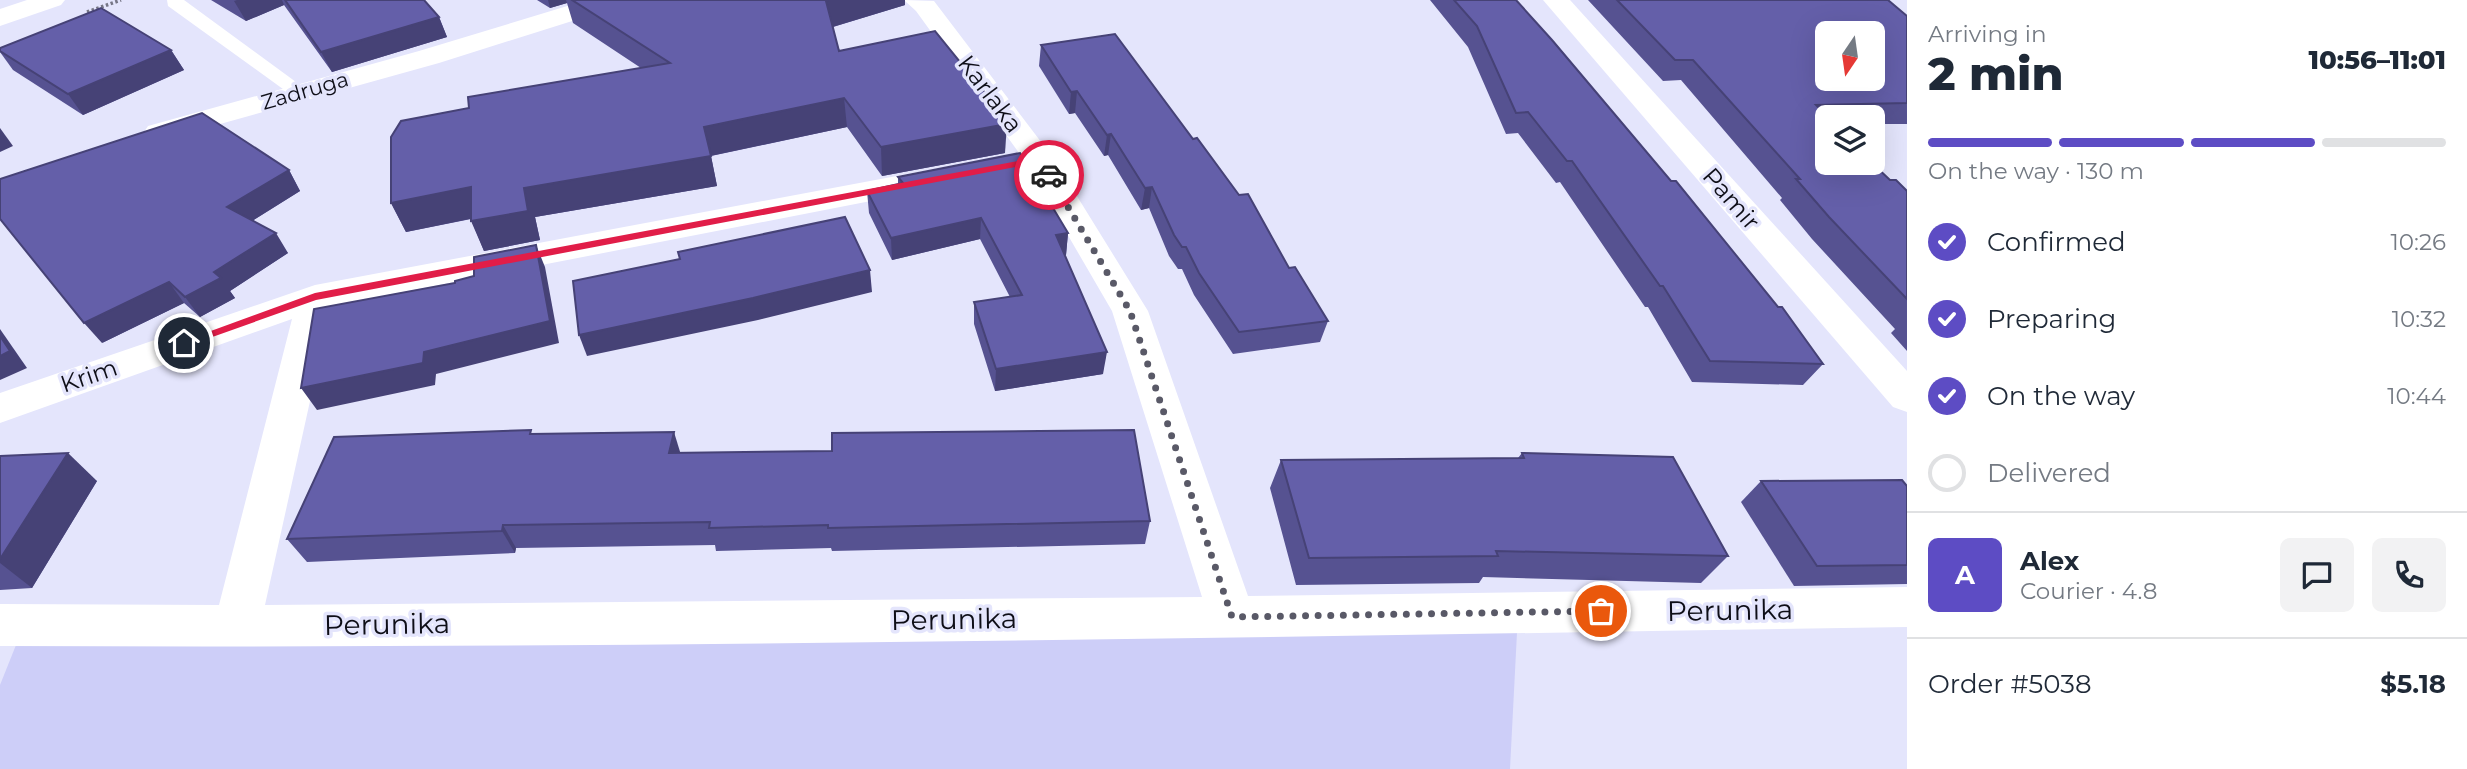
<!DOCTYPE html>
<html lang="en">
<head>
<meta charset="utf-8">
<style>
  :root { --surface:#fff; --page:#f2f2f3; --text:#1f2937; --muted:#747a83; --line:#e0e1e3; --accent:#5d4cc4 }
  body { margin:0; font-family:Montserrat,sans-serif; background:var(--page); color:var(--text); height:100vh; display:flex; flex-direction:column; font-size:26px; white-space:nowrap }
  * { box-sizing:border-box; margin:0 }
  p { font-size:23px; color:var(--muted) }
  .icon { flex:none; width:38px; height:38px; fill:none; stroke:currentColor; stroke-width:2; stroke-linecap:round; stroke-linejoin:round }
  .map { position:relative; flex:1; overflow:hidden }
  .side { display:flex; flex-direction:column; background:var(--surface); width:560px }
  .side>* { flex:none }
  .needle { width:46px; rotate:193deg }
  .controls { position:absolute; left:1815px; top:21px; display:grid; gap:14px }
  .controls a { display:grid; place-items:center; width:70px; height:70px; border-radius:10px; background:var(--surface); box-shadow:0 7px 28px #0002; font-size:35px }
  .pin { position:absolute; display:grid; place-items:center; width:60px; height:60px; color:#fff; margin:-30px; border:4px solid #fff; border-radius:50%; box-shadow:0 2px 7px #0007 }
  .courier { position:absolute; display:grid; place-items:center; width:70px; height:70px; margin:-35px; border:5px solid #e11d48; border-radius:50%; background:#fff; color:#222; box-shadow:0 2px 9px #0007 }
  .overview em { font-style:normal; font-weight:800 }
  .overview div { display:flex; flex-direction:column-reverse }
  .overview { display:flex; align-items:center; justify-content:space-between; height:119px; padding:0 21px }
  h1 { font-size:46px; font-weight:800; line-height:52px }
  .bar { display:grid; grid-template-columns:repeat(4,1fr); gap:10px 7px; align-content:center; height:84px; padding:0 21px }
  .bar i { height:9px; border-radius:5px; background:var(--line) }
  .bar .selected { background:var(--accent) }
  .bar p { grid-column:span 4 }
  .line { display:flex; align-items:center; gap:18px; padding:0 21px; border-top:2px solid var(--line) }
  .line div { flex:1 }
  .round { display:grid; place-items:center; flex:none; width:74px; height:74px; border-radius:10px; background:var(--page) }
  ol { padding:0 21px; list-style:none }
  li { display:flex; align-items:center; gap:21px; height:77px }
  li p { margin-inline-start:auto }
  li .icon { padding:7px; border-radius:50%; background:var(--accent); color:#fff; stroke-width:4 }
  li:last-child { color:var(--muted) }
  li i { width:38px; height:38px; border:4px solid var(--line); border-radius:50% }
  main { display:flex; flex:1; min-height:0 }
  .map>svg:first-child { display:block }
  .green { fill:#cdcef8 }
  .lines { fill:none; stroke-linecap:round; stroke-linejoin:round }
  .path { stroke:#767686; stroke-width:3.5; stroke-dasharray:2.5 2.5; stroke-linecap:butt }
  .lane { fill:#fff; fill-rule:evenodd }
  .street { fill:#fff; fill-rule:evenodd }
  .secondary { fill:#fff; fill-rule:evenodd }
  .wall { fill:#565291 }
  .shaded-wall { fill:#464276 }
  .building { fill:#645fa9; stroke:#464276; stroke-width:2; fill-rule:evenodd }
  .route { fill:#e11d48 }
  .done { stroke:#595967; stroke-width:7; stroke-dasharray:0 12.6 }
  .labels { text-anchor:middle; stroke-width:7; stroke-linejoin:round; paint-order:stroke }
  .far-street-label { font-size:21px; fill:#0e0e17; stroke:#e4e5fc }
  .street-label { font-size:24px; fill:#0e0e17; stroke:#e4e5fc }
  .near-street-label { font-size:28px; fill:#0e0e17; stroke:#e4e5fc }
</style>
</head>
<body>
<main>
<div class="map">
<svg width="1907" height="769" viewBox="0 0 1907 769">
  <rect width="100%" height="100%" fill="#e4e5fc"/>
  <polygon class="green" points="1518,613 1510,769 0,769 0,685 24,625"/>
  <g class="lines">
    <polyline class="path" points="87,12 121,0"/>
    <polygon class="lane" points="167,0 184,0 311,93 308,97 294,97 168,6"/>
    <g class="street">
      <polygon points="587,0 627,0 623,5 439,63 170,138 159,141 148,138 144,132 148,126 419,51"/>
      <path d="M904,0l30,1 120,158 94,152 100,285 659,-9v40c-636,10 -1271,22 -1907,19v-42l219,1 73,-286 -292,104v-30l315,-108 704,-132 -103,-142zM1030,170l82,141 90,286 -937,8 66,-299z"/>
      <polygon points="1543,0 1570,0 1907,371 1907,412 1893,407"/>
    </g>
    <polygon class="secondary" points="27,0 65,0 61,5 0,26 0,9"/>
  </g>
  <g class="wall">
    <polygon points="211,0 424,0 439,17 447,37 332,72 284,5 246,21"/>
    <polygon points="537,0 905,0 905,5 833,27 839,51 1005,153 882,176 847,127 711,156 717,186 535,217 540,240 484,251 471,219 406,232 391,203 469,108 641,68 573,23 567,3 550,8"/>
    <polygon points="1430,0 1516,0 1823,364 1803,385 1692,382 1648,307 1645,307 1560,182 1556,183 1518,133 1506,134 1468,47"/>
    <polygon points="1588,0 1888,0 1907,16 1907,124 1872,124 1872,117 1827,117 1890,180 1907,191 1907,351 1891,333 1895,329 1812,239 1780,200 1782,198 1681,80 1663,81"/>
    <polygon points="1041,45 1289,268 1328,321 1320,342 1233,354 1194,295 1182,269 1178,269 1169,256 1149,208 1141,210 1108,155 1104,156 1075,113 1069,114 1039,66"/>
    <polygon points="0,48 171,50 184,70 83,115 13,70 0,52"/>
    <polygon points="289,170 300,191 252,221 288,253 230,291 235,298 200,317 184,303 102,343"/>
    <polygon points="898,177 1068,233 1066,255 1065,255 1103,374 995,391 974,324 974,302 1010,297 980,239 892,260 869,213 867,191 898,184"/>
    <polygon points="533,434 680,453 1150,521 1145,544 832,551 831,548 716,551 715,545 516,548 515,553 307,562 287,539"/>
    <polygon points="1522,453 1728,556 1701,583 1483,577 1479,583 1296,585 1270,488 1281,460 1518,458"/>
    <polygon points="0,456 97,481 32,588 0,590"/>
    <polygon points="1761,481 1907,486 1907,584 1794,586 1741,502"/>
  </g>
  <g class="shaded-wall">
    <polygon points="237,0 282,0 284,5 246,21 234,1"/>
    <polygon points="548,0 566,0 567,3 550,8"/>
    <polygon points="828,0 905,0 905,5 829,28 826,1"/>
    <polygon points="439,17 447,37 332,72 321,52"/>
    <polygon points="171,50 184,70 83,115 68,94"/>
    <polygon points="1077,91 1075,113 1069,114 1071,92"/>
    <polygon points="844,98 847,127 710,156 704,127"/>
    <polygon points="1007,124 1005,153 882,176 881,147"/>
    <polygon points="0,128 13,146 0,152"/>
    <polygon points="1111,134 1108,155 1104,156 1107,135"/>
    <polygon points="711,156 717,186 535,217 540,240 484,251 471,221 524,188"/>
    <polygon points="289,170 300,191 241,228 227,207"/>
    <polygon points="471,187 484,216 406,232 391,203"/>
    <polygon points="1152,187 1149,208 1141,210 1145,188"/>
    <polygon points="981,218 980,239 892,260 891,238"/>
    <polygon points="276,233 288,253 230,291 235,298 200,317 185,297 214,272"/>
    <polygon points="1068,233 1066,255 1054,257 1056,235"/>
    <polygon points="536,245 545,267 559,343 436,374 435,385 317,410 301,388 424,352"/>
    <polygon points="870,270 872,292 758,320 587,356 579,335"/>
    <polygon points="169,282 184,303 102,343 84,323"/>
    <polygon points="0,329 27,368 0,380"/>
    <polygon points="1107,352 1103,374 995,391 996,369"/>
    <polygon points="674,432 681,455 669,453"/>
    <polygon points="68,453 97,481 32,588 0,563 0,559"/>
    <polygon points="503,525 516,548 515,553 502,531"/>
  </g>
  <g class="building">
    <polygon points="285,0 424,0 439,17 321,52"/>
    <polygon points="572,0 828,0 826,1 839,51 935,31 995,105 1007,124 881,147 844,98 704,127 711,156 524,188 528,211 471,221 471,187 391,203 391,137 401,121 469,108 468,97 670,63"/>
    <polygon points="1454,0 1516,0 1552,40 1671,181 1676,181 1778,307 1782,307 1823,364 1710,361 1663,286 1660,286 1572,161 1567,161 1528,112 1516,113 1477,26"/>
    <path d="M1617,0h271l19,16v87l-91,2 12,12 -1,46h45l18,17h6l11,11v108l-78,-82 -33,-38h4l-107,-119h-18zM1827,33h45v46h-45z"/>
    <polygon points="101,8 171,50 68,94 0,51 0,48"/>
    <polygon points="1115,34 1193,139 1197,138 1239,195 1248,194 1289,268 1295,267 1328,321 1239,332 1199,273 1186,247 1182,247 1174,235 1152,187 1145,188 1111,134 1107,135 1077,91 1071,92 1041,45"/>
    <polygon points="202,113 289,170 227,207 276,233 214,272 221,278 185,297 169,282 84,323 0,219 0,179"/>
    <polygon points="1020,153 1068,233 1056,235 1107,352 996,369 974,302 1022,295 981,218 891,238 867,191 903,183 898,177"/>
    <polygon points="845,217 870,270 753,298 579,335 573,281 680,259 678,252"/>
    <polygon points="536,245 550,321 424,352 423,363 301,388 314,309 455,283 455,281 474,276 474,257"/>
    <polygon points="0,336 10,351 0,356"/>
    <polygon points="531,430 530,434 674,432 669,453 832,451 832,433 1134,430 1150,521 828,528 828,525 709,528 710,522 503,525 502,531 287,539 334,437"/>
    <polygon points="68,453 0,559 0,456"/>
    <polygon points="1522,453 1673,457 1728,556 1496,551 1498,556 1309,558 1281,460 1524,458"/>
    <polygon points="1902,480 1907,486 1907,565 1817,566 1761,481"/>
  </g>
  <polygon class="route" points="1039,157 1044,159 1052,177 1045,177 1036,163 316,300 187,346 180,346 178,343 315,293"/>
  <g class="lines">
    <polyline class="done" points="1049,175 1130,311 1232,617 1601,611"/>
  </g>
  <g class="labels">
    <g class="far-street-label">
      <text transform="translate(305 91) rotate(-16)" y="7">Zadruga</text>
    </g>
    <g class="street-label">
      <text transform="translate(990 94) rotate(53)" y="8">Karlaka</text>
      <text transform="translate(1731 199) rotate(49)" y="8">Pamir</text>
      <text transform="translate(89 376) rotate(-19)" y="8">Krim</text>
    </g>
    <g class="near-street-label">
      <text transform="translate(1730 610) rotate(-1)" y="10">Perunika</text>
      <text transform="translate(954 619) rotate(-1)" y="10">Perunika</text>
      <text transform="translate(387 624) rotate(-1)" y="10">Perunika</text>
    </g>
  </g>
</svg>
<div class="controls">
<a><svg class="needle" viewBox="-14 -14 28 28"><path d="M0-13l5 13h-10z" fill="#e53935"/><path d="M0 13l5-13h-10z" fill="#747a83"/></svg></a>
<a><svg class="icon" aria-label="layers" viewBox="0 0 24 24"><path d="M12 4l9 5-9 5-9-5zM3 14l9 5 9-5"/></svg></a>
</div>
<div class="pin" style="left:1601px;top:611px;background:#ea580c"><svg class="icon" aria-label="bag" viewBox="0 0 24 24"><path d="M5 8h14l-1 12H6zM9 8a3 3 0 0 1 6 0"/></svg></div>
<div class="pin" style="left:184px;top:343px;background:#1f2937"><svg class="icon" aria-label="home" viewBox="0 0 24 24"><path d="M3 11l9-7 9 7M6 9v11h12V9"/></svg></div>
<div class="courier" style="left:1049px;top:175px"><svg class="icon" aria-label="car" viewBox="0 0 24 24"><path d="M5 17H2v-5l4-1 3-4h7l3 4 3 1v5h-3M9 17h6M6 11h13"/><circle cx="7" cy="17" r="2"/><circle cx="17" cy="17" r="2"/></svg></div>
</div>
<section class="side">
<div class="overview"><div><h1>2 min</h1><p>Arriving in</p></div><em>10:56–11:01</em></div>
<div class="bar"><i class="selected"></i><i class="selected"></i><i class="selected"></i><i></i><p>On the way · 130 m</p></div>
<ol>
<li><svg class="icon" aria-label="check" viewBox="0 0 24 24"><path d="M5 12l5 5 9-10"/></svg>Confirmed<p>10:26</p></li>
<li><svg class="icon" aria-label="check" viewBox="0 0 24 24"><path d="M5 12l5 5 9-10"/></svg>Preparing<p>10:32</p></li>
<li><svg class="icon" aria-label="check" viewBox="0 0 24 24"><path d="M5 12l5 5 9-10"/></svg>On the way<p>10:44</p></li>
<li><i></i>Delivered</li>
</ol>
<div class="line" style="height:126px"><b class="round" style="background:var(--accent);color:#fff">A</b><div><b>Alex</b><p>Courier · 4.8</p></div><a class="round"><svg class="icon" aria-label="chat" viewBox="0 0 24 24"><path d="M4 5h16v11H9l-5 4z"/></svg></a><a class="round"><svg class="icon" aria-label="phone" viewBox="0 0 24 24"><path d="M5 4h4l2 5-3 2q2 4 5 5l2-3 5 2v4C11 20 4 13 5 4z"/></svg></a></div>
<div class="line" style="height:91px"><div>Order #5038</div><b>$5.18</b></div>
</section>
</main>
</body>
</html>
